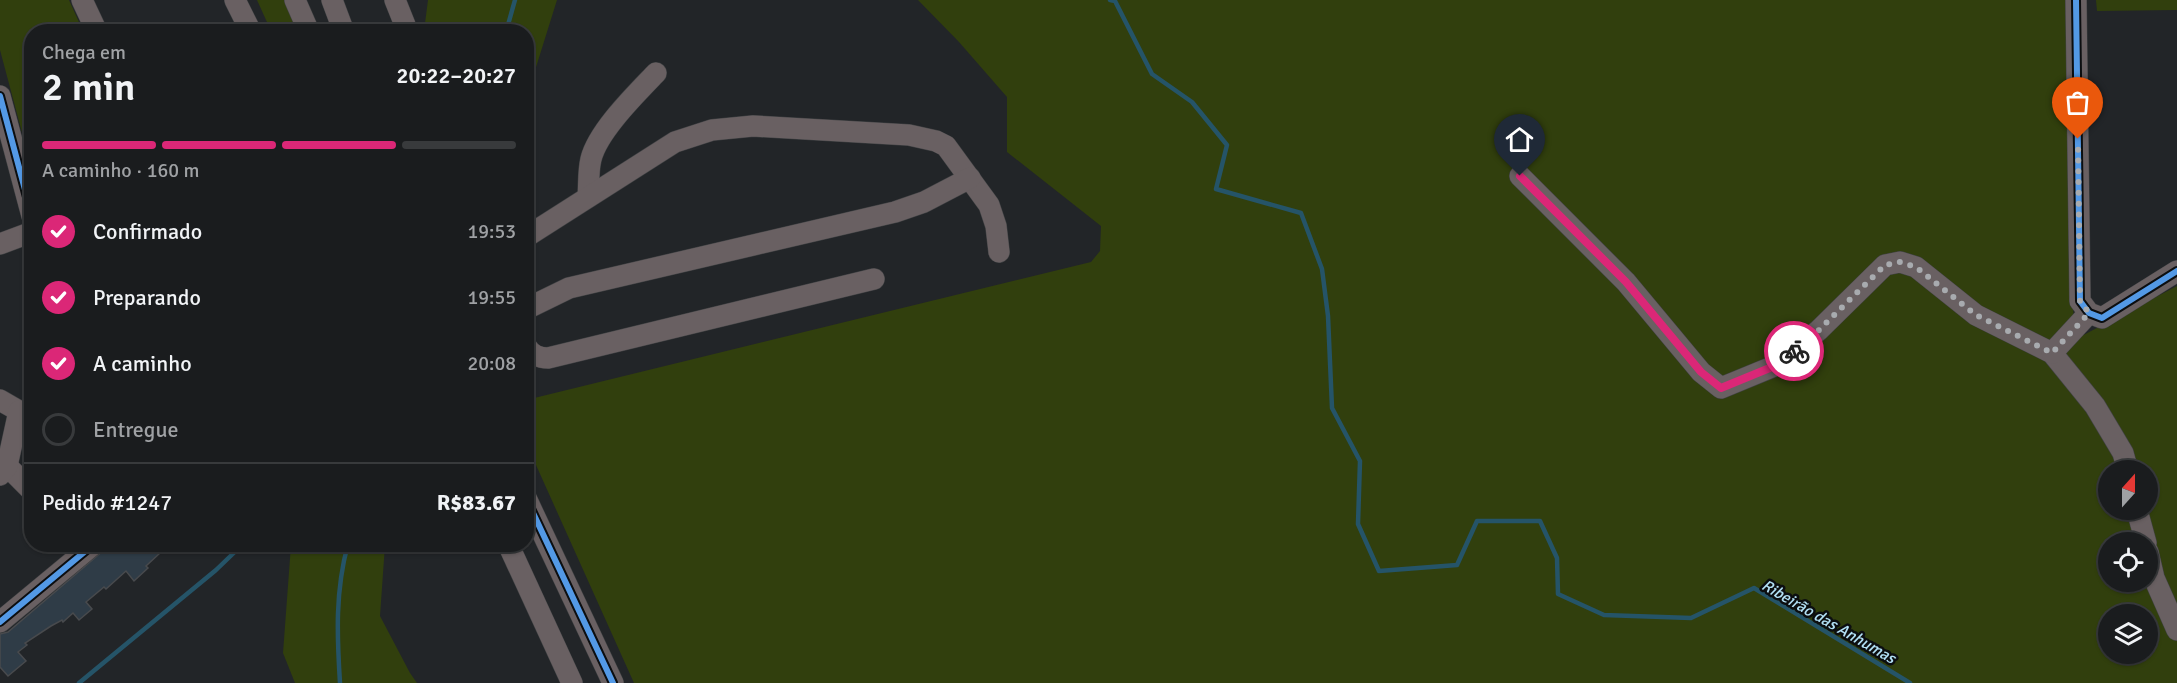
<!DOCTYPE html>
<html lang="pt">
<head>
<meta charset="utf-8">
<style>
  :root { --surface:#1a1c1e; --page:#27292b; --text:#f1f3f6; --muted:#9fa1a4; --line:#383a3c; --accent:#db2777 }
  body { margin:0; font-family:Signika,sans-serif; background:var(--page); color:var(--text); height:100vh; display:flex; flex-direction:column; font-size:22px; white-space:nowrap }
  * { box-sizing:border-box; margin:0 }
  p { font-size:20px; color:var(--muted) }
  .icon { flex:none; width:33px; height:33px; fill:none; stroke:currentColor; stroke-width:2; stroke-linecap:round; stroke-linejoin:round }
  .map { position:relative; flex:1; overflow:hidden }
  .side { position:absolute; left:24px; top:24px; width:510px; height:528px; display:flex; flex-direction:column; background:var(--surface); border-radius:24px; box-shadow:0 2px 4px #0004,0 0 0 2px var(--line) }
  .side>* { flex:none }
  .needle { width:39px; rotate:21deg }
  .tools { position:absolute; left:2098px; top:460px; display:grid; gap:12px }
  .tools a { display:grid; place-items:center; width:60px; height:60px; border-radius:50%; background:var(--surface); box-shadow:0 2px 4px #0004,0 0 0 2px var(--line); font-size:30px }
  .pin { position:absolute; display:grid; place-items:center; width:51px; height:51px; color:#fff; margin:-62px -26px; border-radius:50% 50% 50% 0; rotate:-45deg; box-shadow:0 0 6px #0007 }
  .pin .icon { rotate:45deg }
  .courier { position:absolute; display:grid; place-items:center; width:60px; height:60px; margin:-30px; border:4px solid #db2777; border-radius:50%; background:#fff; color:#222; box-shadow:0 2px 8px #0007 }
  .headline em { font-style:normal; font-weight:600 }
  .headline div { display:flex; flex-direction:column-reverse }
  .headline { display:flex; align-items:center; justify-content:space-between; height:102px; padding:0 18px }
  h1 { font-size:39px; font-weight:600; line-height:45px }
  .bar { display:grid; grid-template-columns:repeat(4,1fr); gap:9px 6px; align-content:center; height:72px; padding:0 18px }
  .bar i { height:8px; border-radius:4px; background:var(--line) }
  .bar .selected { background:var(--accent) }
  .bar p { grid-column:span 4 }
  .line { display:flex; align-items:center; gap:15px; padding:0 18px; border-top:2px solid var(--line) }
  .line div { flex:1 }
  ol { padding:0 18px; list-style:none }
  li { display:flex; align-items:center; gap:18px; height:66px }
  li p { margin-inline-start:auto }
  li .icon { padding:6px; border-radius:50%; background:var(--accent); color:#fff; stroke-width:4 }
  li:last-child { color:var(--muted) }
  li i { width:33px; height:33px; border:3px solid var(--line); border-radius:50% }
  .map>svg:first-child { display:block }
  .green { fill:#313f0d; fill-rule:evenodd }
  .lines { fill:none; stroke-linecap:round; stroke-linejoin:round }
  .stream { stroke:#255468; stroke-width:4.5 }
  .building { fill:#2f3c47; stroke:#484a4d; stroke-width:1.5 }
  .minor-casing { stroke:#404244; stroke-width:22 }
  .minor { stroke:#696062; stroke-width:21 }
  .cycleway-casing { stroke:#0c0e10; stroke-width:10 }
  .cycleway { stroke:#5399e6; stroke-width:6 }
  .done { stroke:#a8abaf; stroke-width:6; stroke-dasharray:0 10.8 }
  .route { stroke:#db2777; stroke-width:8 }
  .labels { text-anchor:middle; stroke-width:5; stroke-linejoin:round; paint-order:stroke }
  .water-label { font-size:16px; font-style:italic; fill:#b2e0f5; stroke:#0c0e10 }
</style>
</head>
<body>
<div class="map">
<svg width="2177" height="683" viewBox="0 0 2177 683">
  <rect width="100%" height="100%" fill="#222528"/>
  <g class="green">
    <polygon points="0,0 69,0 83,31 32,32 31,166 0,50"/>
    <polygon points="257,0 286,0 299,31 271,31"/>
    <polygon points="428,0 557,0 527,96 526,32 424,31"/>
    <path d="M918,0h1148l8,340 103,-54v397h-1543l-107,-238 -1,-45 565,-138 9,-11 1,-25 -94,-74v-55l-48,-55zM2109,471h39v39h-39zM2109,543h39v39h-39zM2109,615h39v39h-39z"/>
    <polygon points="2096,0 2177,0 2177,10 2097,11"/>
    <polygon points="291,545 385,545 380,616 410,673 417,683 295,683 283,653"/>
  </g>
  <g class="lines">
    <g class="stream">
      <polyline points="1110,0 1115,1 1152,74 1192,102 1227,145 1216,189 1301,213 1322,269 1328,316 1332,408 1360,461 1358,524 1379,571 1457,565 1477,521 1540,521 1557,558 1558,594 1604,615 1691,618 1754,588 1910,683"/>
      <polyline points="506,32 515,0"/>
      <polyline points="79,683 216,570 243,544"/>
      <path d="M340,683c-3,-47 -5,-92 8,-139"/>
    </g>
  </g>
  <polygon class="building" points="111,544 152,544 160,553 146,566 148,568 134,581 126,571 106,589 104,587 86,602 92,609 79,620 73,613 63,622 62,620 51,626 25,643 27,645 18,652 26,661 8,676 0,667 0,634 8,632"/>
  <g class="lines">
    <g class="minor-casing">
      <g id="minor">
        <polyline points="82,0 97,32"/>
        <polyline points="235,0 251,32"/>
        <polyline points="295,0 309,32"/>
        <polyline points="332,0 344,32"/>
        <polyline points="395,0 405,25"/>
        <polyline points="2076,0 2080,301 2089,313 2102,318 2177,271"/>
        <polyline points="0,96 32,216"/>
        <polyline points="1520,176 1626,282 1701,372 1721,388 1777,365 1819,330 1885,265 1900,262 1916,267 1976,315 2052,353 2095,406 2123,453 2128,471"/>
        <path d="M588,197c1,-12 0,-26 3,-38 7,-28 45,-65 65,-86"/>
        <polyline points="526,237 675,142 712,130 753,126 909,135 936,141 946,146 989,205 996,226 999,252"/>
        <polyline points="0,244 32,232"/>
        <polyline points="526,309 569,288 895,212 924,202 970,178"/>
        <path d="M526,346c6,9 12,12 22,12l326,-79"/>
        <polyline points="2052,353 2089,313"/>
        <polyline points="0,400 19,411 32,415"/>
        <polyline points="7,466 32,491"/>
        <polyline points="0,475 7,466 19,411"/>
        <polyline points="526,498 613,683"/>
        <polyline points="2137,510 2146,543"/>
        <polyline points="508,544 572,683"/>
        <polyline points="2148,552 2154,578 2177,630"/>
        <polyline points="0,622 94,544"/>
      </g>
    </g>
    <use href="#minor" class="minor"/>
    <g class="cycleway-casing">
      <g id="cycleway">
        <polyline points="2076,0 2080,301 2089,313 2102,318 2177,271"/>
        <polyline points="0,96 32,216"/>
        <polyline points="526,498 613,683"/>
        <polyline points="0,622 94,544"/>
      </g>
    </g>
    <use href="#cycleway" class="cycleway"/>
  </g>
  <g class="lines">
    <polyline class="done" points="1794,351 1819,330 1885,265 1900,262 1916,267 1976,315 2052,353 2089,313 2080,301 2078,139"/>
    <polyline class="route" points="1520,176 1626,282 1701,372 1721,388 1777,365 1794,351"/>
  </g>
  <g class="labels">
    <g class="water-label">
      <text transform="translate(1829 621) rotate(30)" y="6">Ribeirão das Anhumas</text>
    </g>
  </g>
</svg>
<div class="tools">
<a><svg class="needle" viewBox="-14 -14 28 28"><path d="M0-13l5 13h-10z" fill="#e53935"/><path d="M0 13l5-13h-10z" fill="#9fa1a4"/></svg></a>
<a><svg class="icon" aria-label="locate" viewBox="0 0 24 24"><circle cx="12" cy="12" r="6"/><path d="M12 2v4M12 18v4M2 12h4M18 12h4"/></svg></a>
<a><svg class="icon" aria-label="layers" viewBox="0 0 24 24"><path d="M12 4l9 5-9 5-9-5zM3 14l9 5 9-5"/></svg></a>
</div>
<div class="pin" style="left:2078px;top:139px;background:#ea580c"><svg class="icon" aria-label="bag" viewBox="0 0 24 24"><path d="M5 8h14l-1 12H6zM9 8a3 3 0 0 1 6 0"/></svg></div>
<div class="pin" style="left:1520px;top:176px;background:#1f2937"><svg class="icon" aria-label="home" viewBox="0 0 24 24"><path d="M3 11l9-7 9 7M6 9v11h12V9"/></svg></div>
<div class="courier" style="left:1794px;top:351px"><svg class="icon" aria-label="bike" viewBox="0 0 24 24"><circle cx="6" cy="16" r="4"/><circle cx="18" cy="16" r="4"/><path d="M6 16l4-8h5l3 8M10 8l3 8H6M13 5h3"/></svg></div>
<section class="side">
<div class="headline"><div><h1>2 min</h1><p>Chega em</p></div><em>20:22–20:27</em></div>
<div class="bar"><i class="selected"></i><i class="selected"></i><i class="selected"></i><i></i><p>A caminho · 160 m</p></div>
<ol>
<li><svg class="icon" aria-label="check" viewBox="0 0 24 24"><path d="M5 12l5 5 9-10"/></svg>Confirmado<p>19:53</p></li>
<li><svg class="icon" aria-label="check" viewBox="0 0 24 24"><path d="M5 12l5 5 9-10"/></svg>Preparando<p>19:55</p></li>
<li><svg class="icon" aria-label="check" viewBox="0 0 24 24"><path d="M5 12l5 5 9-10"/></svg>A caminho<p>20:08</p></li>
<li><i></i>Entregue</li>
</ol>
<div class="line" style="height:78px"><div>Pedido #1247</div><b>R$83.67</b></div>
</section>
</div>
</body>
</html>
